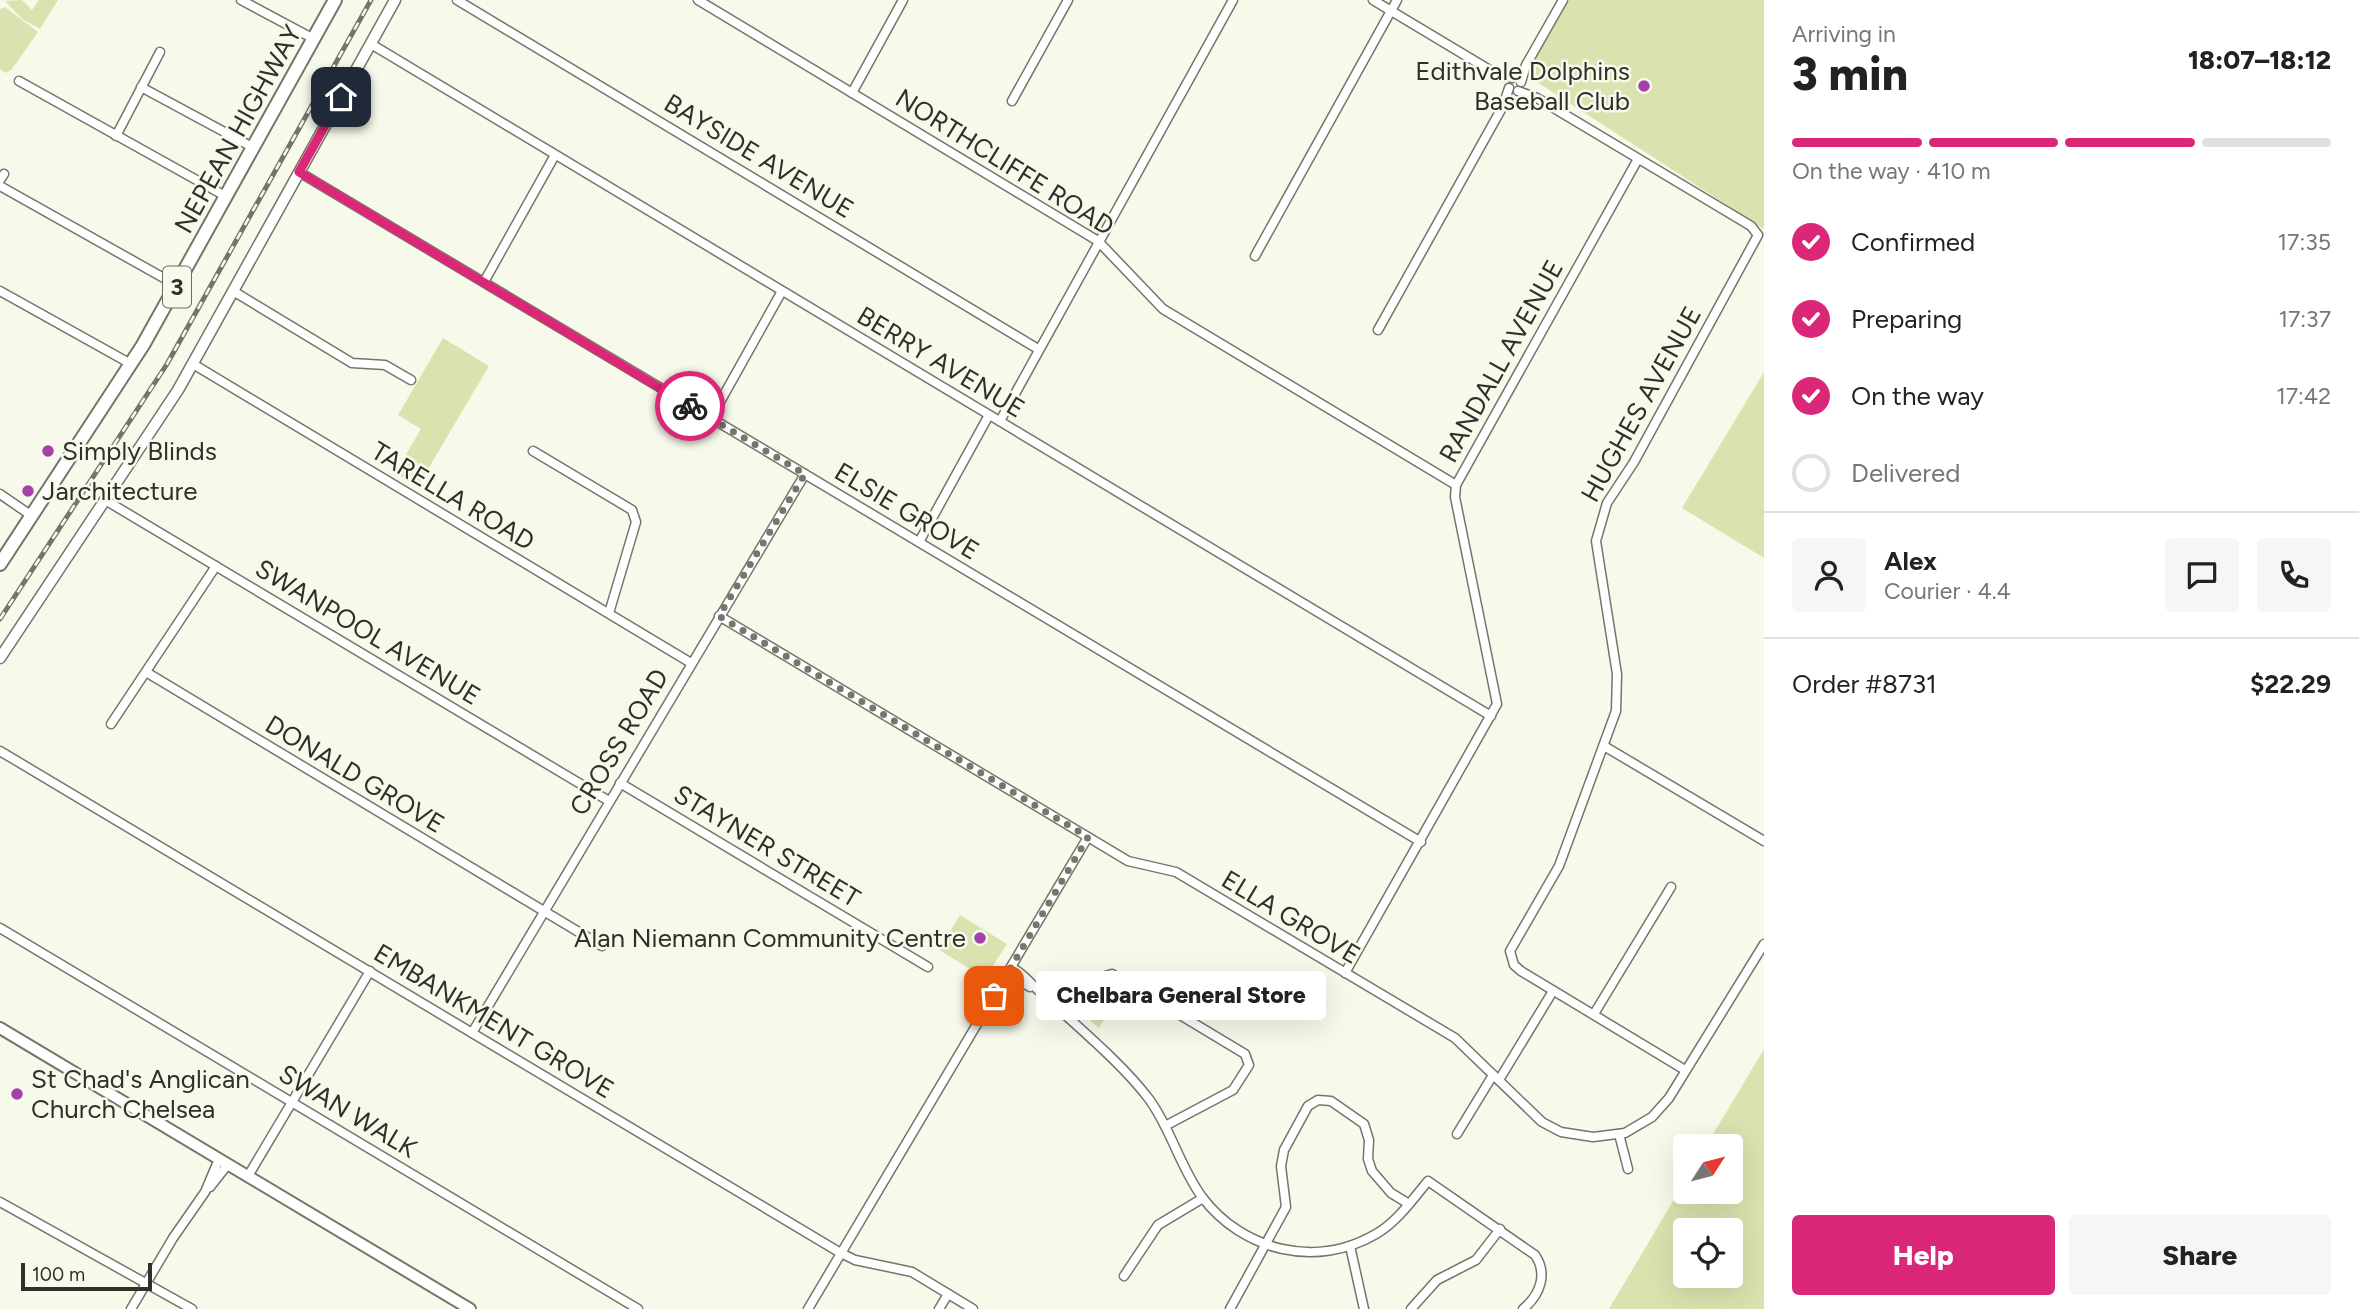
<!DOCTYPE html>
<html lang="en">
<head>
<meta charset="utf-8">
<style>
  :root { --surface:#fff; --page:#f6f6f6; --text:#222; --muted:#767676; --line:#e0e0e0; --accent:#db2777 }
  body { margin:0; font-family:Figtree,sans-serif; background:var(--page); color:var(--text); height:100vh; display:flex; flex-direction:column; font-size:26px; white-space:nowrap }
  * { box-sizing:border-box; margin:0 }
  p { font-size:23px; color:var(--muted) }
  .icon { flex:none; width:38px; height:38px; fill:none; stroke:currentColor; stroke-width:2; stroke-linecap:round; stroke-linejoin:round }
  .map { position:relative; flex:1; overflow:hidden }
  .details { display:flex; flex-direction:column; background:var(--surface); width:595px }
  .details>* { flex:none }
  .needle { width:46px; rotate:54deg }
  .tools { position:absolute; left:1673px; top:1134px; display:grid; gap:14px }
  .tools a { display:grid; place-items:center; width:70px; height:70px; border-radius:7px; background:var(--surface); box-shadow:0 7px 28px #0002; font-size:35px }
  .scale { position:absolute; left:21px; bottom:18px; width:131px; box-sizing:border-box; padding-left:7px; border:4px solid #2f302a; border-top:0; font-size:19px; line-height:24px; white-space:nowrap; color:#2f302a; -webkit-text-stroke:5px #f7faeb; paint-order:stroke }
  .pin { position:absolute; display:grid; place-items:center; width:60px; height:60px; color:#fff; margin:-30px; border-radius:14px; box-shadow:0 4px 10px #0006 }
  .courier { position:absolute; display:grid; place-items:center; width:70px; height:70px; margin:-35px; border:5px solid #db2777; border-radius:50%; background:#fff; color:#222; box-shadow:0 2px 9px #0007 }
  .bubble { position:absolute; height:49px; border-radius:7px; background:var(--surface); box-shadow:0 7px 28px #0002; font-size:23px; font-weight:800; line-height:49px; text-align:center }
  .overview em { font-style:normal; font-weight:800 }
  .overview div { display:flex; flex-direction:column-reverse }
  .overview { display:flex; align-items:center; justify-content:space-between; height:119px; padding:0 28px }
  h1 { font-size:46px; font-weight:800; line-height:52px }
  .bar { display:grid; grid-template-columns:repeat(4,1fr); gap:10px 7px; align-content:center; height:84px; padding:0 28px }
  .bar i { height:9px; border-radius:5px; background:var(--line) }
  .bar .selected { background:var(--accent) }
  .bar p { grid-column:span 4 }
  .line { display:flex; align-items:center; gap:18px; padding:0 28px; border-top:2px solid var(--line) }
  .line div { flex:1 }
  .round { display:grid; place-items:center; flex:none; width:74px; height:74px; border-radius:7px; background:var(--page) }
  ol { padding:0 28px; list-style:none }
  li { display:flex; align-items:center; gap:21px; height:77px }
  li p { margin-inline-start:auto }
  li .icon { padding:7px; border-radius:50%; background:var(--accent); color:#fff; stroke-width:4 }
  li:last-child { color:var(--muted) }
  li i { width:38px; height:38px; border:4px solid var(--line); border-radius:50% }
  .cta { display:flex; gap:14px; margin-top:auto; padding:14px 28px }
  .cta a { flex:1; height:80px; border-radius:7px; background:var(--accent); color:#fff; font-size:28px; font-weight:800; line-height:80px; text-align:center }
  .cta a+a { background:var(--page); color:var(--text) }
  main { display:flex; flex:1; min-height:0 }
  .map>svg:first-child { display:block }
  .green { fill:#dae3af; fill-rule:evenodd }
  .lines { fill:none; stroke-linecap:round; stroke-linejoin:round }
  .minor-casing { stroke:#747669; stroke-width:11 }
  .tertiary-casing { stroke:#747669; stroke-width:13 }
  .secondary-casing { stroke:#747669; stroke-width:14 }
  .trunk-casing { stroke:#747669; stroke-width:16 }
  .minor { stroke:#fff; stroke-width:8 }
  .tertiary { stroke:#fff; stroke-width:10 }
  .secondary { stroke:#fff; stroke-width:10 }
  .trunk { stroke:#fff; stroke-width:12 }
  .rail-casing { stroke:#73746b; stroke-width:5 }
  .rail { stroke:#f7faeb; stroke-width:2.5; stroke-dasharray:8; stroke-linecap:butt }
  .done { stroke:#75776e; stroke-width:7; stroke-dasharray:0 12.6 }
  .route { stroke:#db2777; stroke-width:9 }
  .poi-dot { fill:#a542a8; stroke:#f7faeb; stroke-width:2.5 }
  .labels { text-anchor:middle; stroke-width:5; stroke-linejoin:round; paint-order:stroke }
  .shield { fill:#f7faeb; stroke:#6b6d64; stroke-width:2 }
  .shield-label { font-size:24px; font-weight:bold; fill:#2f302a }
  .poi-label { font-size:26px; fill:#2f302a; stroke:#f7faeb; text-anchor:start }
  .street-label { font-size:26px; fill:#2f302a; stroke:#f7faeb }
</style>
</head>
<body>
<main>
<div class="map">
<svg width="1764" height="1309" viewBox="0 0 1764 1309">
  <rect width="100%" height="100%" fill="#f7faeb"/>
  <g class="green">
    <polygon points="22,0 32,10 39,0 58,0 40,29 22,19 5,1"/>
    <polygon points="1569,0 1764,0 1764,229 1526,75"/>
    <polygon points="5,7 38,32 12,69 6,73 0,69 0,9"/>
    <polygon points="443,338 489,366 418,486 395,473 421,429 398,415"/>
    <polygon points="1764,372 1764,558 1682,508"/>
    <polygon points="960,915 1007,944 985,978 939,950"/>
    <polygon points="1117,981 1134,992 1121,1014 1111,1008 1099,1028 1077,1009 1103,982"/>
    <path d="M1764,1049v260h-155l76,-128v11h46v-46h-25zM1685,1230h46v46h-46z"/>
  </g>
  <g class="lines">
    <g class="minor-casing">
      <g id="minor">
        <polyline points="241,0 314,39"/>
        <polyline points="457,0 1038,349"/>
        <polyline points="698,0 1098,241 1163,309 1456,485"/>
        <polyline points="1373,0 1493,72 1512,78"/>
        <polyline points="371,44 1491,716"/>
        <polyline points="19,81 227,197"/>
        <polyline points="1521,82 1526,65 1563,0"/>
        <polyline points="141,87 254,148"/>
        <polyline points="1518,91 1537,98 1751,226 1758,235 1634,462 1607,503 1596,541 1617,674 1616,711 1559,866 1510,951 1514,965 1521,971 1685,1070"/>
        <polyline points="852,93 903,0"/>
        <polyline points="1012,101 1068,0"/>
        <polyline points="116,136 160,52"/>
        <polyline points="299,172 1421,842"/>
        <polyline points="0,180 4,174"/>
        <polyline points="0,186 178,286"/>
        <polyline points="1255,256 1397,0"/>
        <polyline points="484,282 555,155"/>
        <polyline points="0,291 131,364"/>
        <polyline points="233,291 352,363 385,365 411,380"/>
        <polyline points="1378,330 1503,106 1509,88"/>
        <polyline points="193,364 691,663"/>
        <polyline points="711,418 782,291"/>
        <polyline points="1000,421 1233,0"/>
        <polyline points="533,451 632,510 636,522 609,613"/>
        <polyline points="0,494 32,516"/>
        <polyline points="105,500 609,801"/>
        <polyline points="919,542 989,415"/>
        <polyline points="719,616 1128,861 1176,872 1455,1038 1542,1122 1561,1132 1593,1137 1625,1133 1652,1117 1669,1098 1764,944"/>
        <polyline points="146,672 602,946"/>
        <polyline points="111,724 216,566"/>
        <polyline points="1604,746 1764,841"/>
        <polyline points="0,751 839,1252 855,1260 912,1272 973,1309"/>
        <polyline points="620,783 928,967"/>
        <polyline points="0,928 638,1309"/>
        <path d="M1011,967c11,5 19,16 28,24 34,32 82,71 110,108 22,30 31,68 53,98 41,54 114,72 174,37 21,-12 37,-35 52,-53l107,74c13,19 5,40 -12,54"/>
        <polyline points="1345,973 1497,704 1455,497 1456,485 1638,159"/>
        <polyline points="1007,974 1030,987"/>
        <polyline points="1594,1014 1671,887"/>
        <polyline points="1066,1015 1102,977 1112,974 1245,1054 1249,1065 1233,1090 1165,1126"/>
        <polyline points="472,1033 805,474"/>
        <polyline points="1499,1080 1553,991"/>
        <polyline points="1457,1134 1493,1075"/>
        <polyline points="1619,1134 1628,1169"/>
        <polyline points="248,1176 370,971"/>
        <polyline points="210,1187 228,1164"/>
        <polyline points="0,1202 192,1309"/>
        <polyline points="1350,1246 1364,1309"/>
        <polyline points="1124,1276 1158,1225 1203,1198"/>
        <polyline points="131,1309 173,1238 205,1192 219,1159"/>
        <polyline points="808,1309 1088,837"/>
        <polyline points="939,1309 948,1294"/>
        <polyline points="1230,1309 1286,1207 1281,1166 1284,1150 1308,1106 1318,1100 1331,1101 1364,1124 1369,1140 1368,1159 1372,1171 1391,1193 1409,1204"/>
        <polyline points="1411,1309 1437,1280 1476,1260 1500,1229"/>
      </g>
    </g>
    <g class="tertiary-casing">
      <polyline id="tertiary" points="0,658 178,390 395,0"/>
    </g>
    <g class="secondary-casing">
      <polyline id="secondary" points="0,1028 470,1309"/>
    </g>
    <g class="trunk-casing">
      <polyline id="trunk" points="0,564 143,345 335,0"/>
    </g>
    <use href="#minor" class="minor"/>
    <use href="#tertiary" class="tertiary"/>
    <use href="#secondary" class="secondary"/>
    <use href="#trunk" class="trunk"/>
    <g class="rail-casing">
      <polyline id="rail" points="0,619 167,364 371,0"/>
    </g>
    <use href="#rail" class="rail"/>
  </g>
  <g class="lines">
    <polyline class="done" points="690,406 805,474 719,616 1088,837 994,996"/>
    <polyline class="route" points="341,97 299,172 690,406"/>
  </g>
  <g class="poi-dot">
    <circle cx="1644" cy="86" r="7"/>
    <circle cx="48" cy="451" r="7"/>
    <circle cx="28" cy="491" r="7"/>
    <circle cx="980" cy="938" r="7"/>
    <circle cx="17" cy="1094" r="7"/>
  </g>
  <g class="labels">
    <rect class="shield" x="163" y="266.5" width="28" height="41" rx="5"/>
    <g class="shield-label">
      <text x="177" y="295">3</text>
    </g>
    <g class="poi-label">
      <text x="1630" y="80" text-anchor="end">Edithvale Dolphins<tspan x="1630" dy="30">Baseball Club</tspan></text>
      <text x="62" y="460">Simply Blinds</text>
      <text x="42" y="500">Jarchitecture</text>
      <text x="966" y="947" text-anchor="end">Alan Niemann Community Centre</text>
      <text x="31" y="1088">St Chad's Anglican<tspan x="31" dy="30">Church Chelsea</tspan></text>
    </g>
    <g class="street-label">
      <text transform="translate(238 129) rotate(-61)" y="9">NEPEAN HIGHWAY</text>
      <text transform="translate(759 156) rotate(31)" y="9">BAYSIDE AVENUE</text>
      <text transform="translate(1005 162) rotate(32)" y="9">NORTHCLIFFE ROAD</text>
      <text transform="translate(1501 361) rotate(-61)" y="9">RANDALL AVENUE</text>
      <text transform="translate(941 362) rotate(31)" y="9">BERRY AVENUE</text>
      <text transform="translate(1641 404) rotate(-61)" y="9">HUGHES AVENUE</text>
      <text transform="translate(453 496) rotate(31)" y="9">TARELLA ROAD</text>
      <text transform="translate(907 511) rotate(31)" y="9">ELSIE GROVE</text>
      <text transform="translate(368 632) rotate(31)" y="9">SWANPOOL AVENUE</text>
      <text transform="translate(619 742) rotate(-59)" y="9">CROSS ROAD</text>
      <text transform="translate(355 774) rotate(31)" y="9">DONALD GROVE</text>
      <text transform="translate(767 846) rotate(31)" y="9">STAYNER STREET</text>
      <text transform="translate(1291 917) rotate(31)" y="9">ELLA GROVE</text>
      <text transform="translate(494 1021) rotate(31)" y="9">EMBANKMENT GROVE</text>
      <text transform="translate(348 1111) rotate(31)" y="9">SWAN WALK</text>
    </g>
  </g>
</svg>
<div class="tools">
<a><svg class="needle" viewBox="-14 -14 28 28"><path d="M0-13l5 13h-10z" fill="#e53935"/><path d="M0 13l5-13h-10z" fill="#767676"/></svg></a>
<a><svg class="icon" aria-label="locate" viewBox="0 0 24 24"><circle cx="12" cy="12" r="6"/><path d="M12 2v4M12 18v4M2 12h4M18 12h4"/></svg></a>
</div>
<div class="scale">100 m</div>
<div class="pin" style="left:994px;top:996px;background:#ea580c"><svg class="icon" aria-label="bag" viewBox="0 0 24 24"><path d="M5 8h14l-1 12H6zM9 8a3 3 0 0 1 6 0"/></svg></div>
<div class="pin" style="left:341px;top:97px;background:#1f2937"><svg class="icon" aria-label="home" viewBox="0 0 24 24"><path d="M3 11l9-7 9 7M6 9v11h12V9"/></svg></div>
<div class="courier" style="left:690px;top:406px"><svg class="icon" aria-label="bike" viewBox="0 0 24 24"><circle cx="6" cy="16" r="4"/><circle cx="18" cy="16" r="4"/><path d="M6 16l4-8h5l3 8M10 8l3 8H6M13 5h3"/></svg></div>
<div class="bubble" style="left:1036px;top:971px;width:290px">Chelbara General Store</div>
</div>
<section class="details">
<div class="overview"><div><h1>3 min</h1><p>Arriving in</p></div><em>18:07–18:12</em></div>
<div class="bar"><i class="selected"></i><i class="selected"></i><i class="selected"></i><i></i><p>On the way · 410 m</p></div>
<ol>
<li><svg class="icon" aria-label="check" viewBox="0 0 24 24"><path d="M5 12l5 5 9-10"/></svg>Confirmed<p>17:35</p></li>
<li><svg class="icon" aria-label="check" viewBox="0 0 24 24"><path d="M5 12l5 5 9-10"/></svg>Preparing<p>17:37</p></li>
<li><svg class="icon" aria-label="check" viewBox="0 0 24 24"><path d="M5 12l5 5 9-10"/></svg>On the way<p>17:42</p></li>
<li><i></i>Delivered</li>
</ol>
<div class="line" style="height:126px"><a class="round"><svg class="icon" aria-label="person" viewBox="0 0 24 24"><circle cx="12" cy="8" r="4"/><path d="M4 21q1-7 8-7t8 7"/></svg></a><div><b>Alex</b><p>Courier · 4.4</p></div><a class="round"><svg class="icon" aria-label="chat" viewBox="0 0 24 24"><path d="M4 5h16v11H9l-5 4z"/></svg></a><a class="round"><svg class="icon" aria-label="phone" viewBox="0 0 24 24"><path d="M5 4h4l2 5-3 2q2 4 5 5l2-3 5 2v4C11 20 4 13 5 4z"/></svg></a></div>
<div class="line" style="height:91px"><div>Order #8731</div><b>$22.29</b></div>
<div class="cta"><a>Help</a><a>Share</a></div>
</section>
</main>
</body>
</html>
